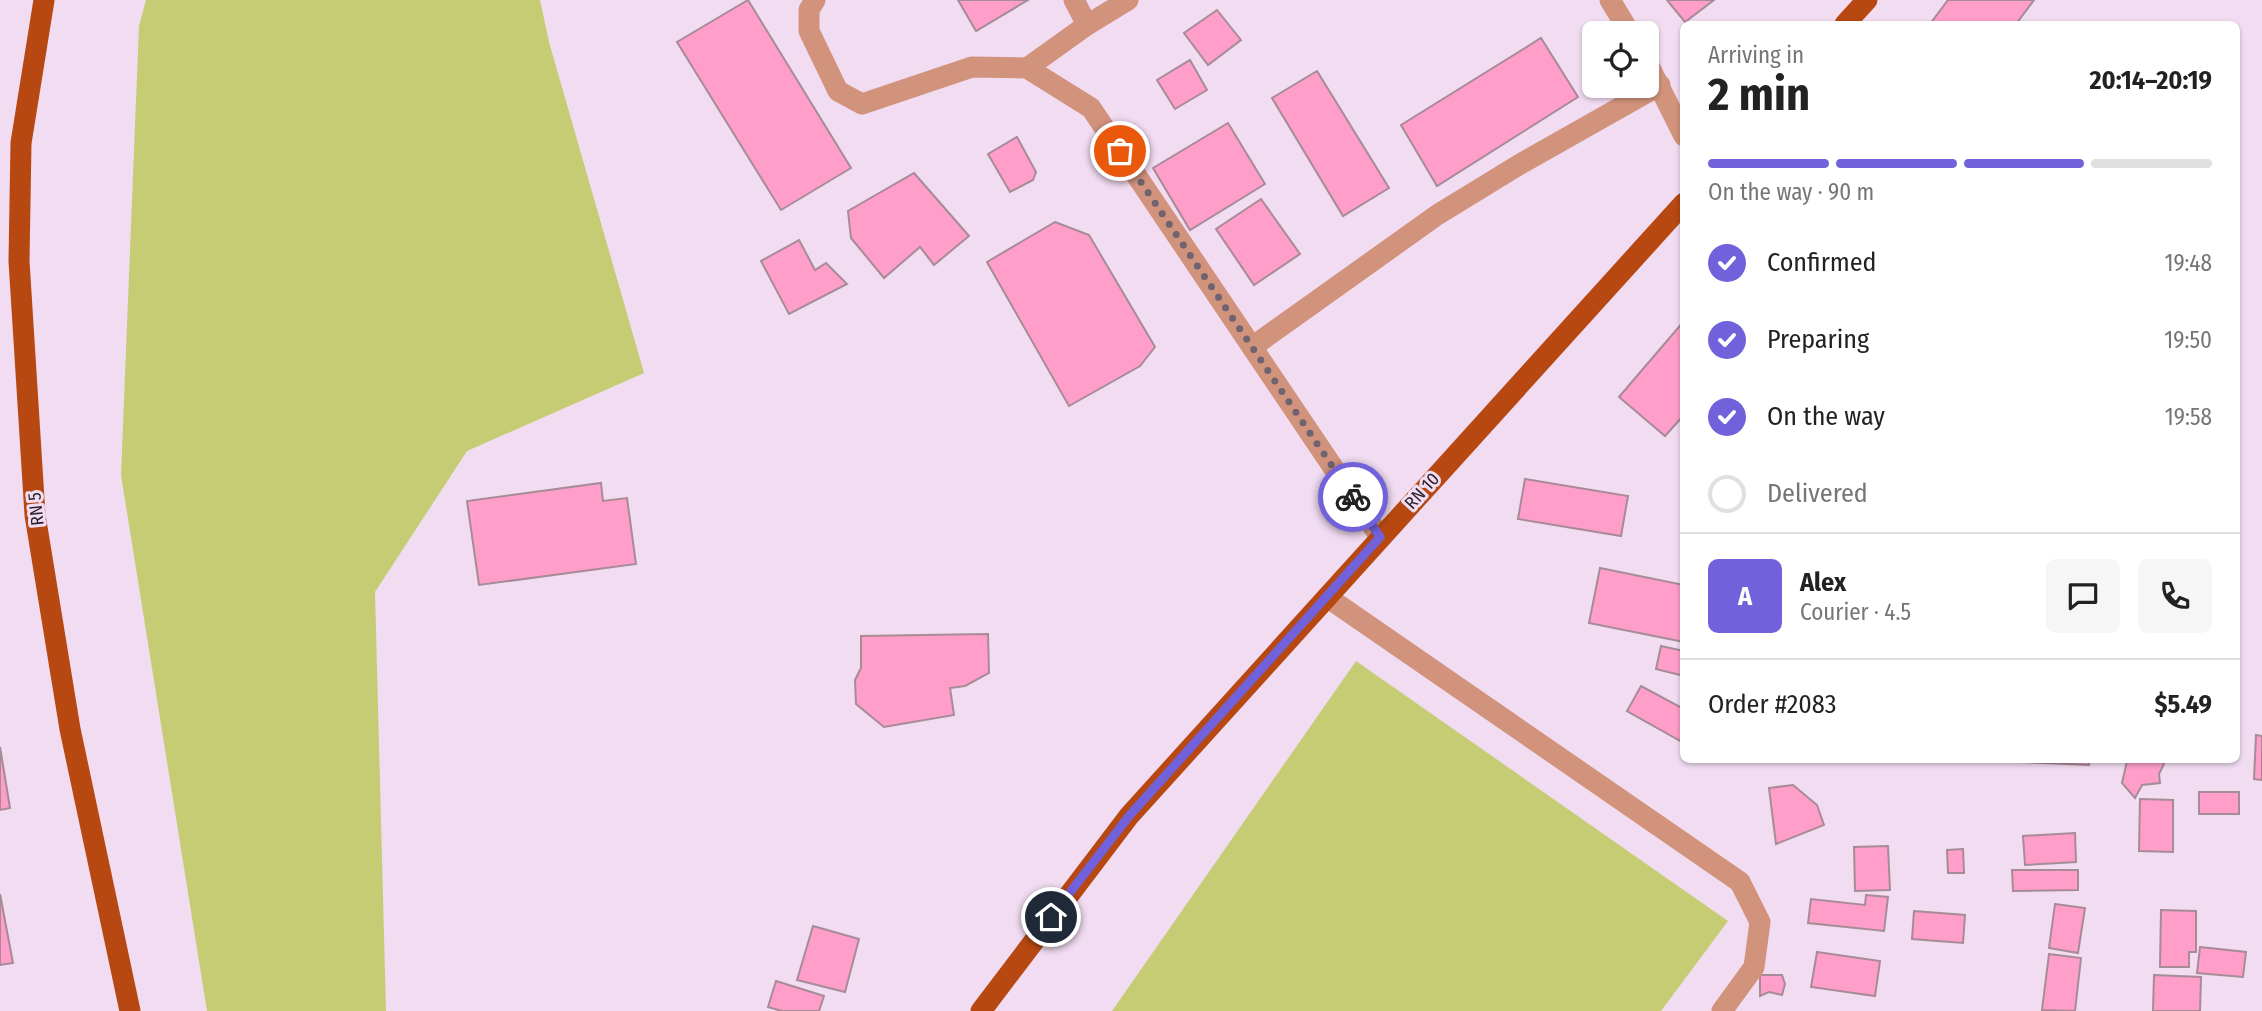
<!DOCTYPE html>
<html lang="en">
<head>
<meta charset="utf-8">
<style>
  :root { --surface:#fff; --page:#f6f6f6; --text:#222; --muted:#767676; --line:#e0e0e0; --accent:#7161db }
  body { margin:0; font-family:"Fira Sans Condensed",sans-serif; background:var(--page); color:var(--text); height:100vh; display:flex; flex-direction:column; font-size:26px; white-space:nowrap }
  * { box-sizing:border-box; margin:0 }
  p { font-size:23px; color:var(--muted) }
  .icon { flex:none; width:38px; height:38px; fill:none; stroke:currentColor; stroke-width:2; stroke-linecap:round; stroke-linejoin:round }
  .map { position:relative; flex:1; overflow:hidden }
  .panel { position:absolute; left:1680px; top:21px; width:560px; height:742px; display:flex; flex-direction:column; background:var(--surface); border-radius:10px; box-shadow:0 2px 5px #0004 }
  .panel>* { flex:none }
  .controls { position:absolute; left:1582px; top:21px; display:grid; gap:14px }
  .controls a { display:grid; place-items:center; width:77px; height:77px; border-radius:10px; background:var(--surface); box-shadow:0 2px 5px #0004; font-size:35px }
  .pin { position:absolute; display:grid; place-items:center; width:60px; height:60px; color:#fff; margin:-30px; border:4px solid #fff; border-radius:50%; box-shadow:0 2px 7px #0007 }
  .courier { position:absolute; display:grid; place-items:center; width:70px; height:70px; margin:-35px; border:5px solid #7161db; border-radius:50%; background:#fff; color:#222; box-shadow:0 2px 9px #0007 }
  .overview em { font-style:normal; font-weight:700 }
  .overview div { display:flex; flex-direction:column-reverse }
  .overview { display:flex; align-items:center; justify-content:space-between; height:119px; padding:0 28px }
  h1 { font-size:46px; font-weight:700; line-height:52px }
  .bar { display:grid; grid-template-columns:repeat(4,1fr); gap:10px 7px; align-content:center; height:84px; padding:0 28px }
  .bar i { height:9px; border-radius:5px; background:var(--line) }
  .bar .on { background:var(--accent) }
  .bar p { grid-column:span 4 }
  .line { display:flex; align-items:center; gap:18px; padding:0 28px; border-top:2px solid var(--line) }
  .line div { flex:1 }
  .round { display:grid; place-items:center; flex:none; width:74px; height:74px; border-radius:10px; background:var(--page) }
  ol { padding:0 28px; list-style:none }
  li { display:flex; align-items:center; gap:21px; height:77px }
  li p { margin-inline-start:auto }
  li .icon { padding:7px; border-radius:50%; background:var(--accent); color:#fff; stroke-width:4 }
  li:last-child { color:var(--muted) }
  li i { width:38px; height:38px; border:4px solid var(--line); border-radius:50% }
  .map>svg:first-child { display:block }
  .green { fill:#c5cc74 }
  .building { fill:#fe9ec9; stroke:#a78b96; stroke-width:2 }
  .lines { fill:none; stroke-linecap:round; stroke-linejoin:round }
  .minor { stroke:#d2937c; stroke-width:21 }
  .primary { stroke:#b84812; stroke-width:21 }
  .done { stroke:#706370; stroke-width:7; stroke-dasharray:0 12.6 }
  .route { stroke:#7161db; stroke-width:9 }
  .labels { text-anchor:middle; stroke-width:6; stroke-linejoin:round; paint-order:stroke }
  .street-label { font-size:18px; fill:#2a222a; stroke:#f1dcf1 }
</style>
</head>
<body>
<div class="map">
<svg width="2262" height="1011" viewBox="0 0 2262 1011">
  <rect width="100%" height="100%" fill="#f1dcf1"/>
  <g class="green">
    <polygon points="146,0 540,0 549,42 644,373 467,451 375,592 386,1011 207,1011 121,475 139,26"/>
    <polygon points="1356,661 1728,921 1661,1011 1112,1011"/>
  </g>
  <g class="building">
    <polygon points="748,0 851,168 781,210 677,42"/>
    <polygon points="958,0 1028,0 976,31"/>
    <polygon points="1667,0 1714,0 1685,22"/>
    <polygon points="1948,0 2034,0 2016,24 1930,24"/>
    <polygon points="1217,10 1241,40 1208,65 1184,33"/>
    <polygon points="1541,38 1578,97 1437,186 1401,125"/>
    <polygon points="1190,60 1207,90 1175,109 1157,80"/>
    <polygon points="1317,71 1389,188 1343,216 1272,98"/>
    <polygon points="1228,123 1265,184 1190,230 1153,168"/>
    <polygon points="1017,137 1036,172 1033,180 1010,192 988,154"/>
    <polygon points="914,173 969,236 934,265 920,247 884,278 851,238 848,211"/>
    <polygon points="1261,199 1300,254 1254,285 1216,229"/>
    <polygon points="1055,222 1089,235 1155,347 1140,366 1069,406 987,262"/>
    <polygon points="799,240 815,270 826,263 847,284 789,314 761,261"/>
    <polygon points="1684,321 1684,415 1665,436 1619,397"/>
    <polygon points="1525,479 1628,496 1621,536 1518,519"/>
    <polygon points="601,483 603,501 627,498 636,564 479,585 467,501"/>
    <polygon points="1600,568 1684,585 1684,642 1589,623"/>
    <polygon points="988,634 989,673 965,686 950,688 954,715 884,727 856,704 855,680 861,668 861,636"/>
    <polygon points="1661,646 1684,651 1684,676 1656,669"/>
    <polygon points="1641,686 1684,709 1684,743 1627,711"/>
    <polygon points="2256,735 2262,736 2262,780 2254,779"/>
    <polygon points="0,747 10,808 0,810"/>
    <polygon points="2020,760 2089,760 2089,765 2020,762"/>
    <polygon points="2133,760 2162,760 2164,764 2159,774 2160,783 2142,785 2135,798 2122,783 2127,761"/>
    <polygon points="1793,785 1817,805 1824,825 1776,844 1769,788"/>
    <rect x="2199" y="792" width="40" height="22"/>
    <polygon points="2140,799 2173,800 2173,852 2139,851"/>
    <polygon points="2075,833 2076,862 2025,865 2023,836"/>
    <polygon points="1888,846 1890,890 1855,891 1854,847"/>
    <polygon points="1963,849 1964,873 1948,873 1947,850"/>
    <polygon points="2012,870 2078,870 2078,890 2013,891"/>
    <polygon points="0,894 13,963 0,965"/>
    <polygon points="1866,895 1888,897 1884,931 1808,923 1811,899 1865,905"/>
    <polygon points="2055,904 2085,908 2078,953 2049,948"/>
    <polygon points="2161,910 2196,911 2196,952 2189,952 2189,967 2160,967"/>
    <polygon points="1914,911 1965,915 1963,943 1912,939"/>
    <polygon points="813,926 859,939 845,992 797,980"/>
    <polygon points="2200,947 2246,952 2243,977 2197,973"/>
    <polygon points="1817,952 1880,961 1875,996 1811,987"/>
    <polygon points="2049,954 2081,958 2075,1011 2042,1010"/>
    <polygon points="1760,975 1782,975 1785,984 1782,995 1769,992 1760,996"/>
    <polygon points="2154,975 2201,977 2200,1011 2153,1011"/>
    <polygon points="776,981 824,996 819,1011 782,1011 768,1007"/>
  </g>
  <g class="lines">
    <g class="minor">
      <polyline points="815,0 809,10 809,31 838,91 862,104 972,67 1027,68 1091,108 1380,537"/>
      <polyline points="1074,0 1087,25"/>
      <polyline points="1610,0 1630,33"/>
      <polyline points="1647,62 1684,136"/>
      <polyline points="1027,68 1087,25 1128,0"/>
      <polyline points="1252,347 1437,215 1522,163 1660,85"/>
      <polyline points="1327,597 1740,882 1760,922 1754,967 1722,1011"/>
    </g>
    <g class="primary">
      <polyline points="44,0 21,143 19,261 35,515 70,729 130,1011"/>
      <polyline points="1845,24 1867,0"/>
      <polyline points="981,1011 1129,816 1684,203"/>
    </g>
  </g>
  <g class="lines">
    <polyline class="done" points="1120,151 1353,497"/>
    <polyline class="route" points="1051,917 1129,816 1380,537 1353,497"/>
  </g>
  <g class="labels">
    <g class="street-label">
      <text transform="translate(1422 491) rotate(-48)" y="6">RN 10</text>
      <text transform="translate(36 509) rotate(-96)" y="6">RN 5</text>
    </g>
  </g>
</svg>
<div class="controls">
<a><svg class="icon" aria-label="locate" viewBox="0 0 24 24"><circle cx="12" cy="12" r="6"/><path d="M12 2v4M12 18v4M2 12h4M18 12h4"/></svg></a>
</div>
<div class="pin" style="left:1120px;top:151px;background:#ea580c"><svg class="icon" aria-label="bag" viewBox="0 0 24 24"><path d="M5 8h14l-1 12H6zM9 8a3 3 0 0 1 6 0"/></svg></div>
<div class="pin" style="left:1051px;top:917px;background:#1f2937"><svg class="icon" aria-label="home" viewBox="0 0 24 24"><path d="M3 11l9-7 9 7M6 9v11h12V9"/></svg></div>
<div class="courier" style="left:1353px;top:497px"><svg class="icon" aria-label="bike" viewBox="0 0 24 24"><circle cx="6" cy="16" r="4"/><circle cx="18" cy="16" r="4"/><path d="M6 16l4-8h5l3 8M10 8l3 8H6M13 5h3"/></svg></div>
<section class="panel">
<div class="overview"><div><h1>2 min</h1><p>Arriving in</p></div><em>20:14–20:19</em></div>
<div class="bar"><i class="on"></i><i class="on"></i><i class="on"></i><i></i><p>On the way · 90 m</p></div>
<ol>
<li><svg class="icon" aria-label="check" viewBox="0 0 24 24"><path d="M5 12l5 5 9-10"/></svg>Confirmed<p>19:48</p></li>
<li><svg class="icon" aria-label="check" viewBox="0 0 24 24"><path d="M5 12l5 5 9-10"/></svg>Preparing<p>19:50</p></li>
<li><svg class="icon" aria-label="check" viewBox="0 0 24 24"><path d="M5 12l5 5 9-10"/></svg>On the way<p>19:58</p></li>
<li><i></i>Delivered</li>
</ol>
<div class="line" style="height:126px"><b class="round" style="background:var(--accent);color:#fff">A</b><div><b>Alex</b><p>Courier · 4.5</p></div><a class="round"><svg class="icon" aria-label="chat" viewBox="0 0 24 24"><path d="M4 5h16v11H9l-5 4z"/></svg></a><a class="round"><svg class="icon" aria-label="phone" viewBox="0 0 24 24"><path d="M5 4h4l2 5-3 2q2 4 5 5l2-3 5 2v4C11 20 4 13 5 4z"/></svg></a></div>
<div class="line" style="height:91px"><div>Order #2083</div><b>$5.49</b></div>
</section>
</div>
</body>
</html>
